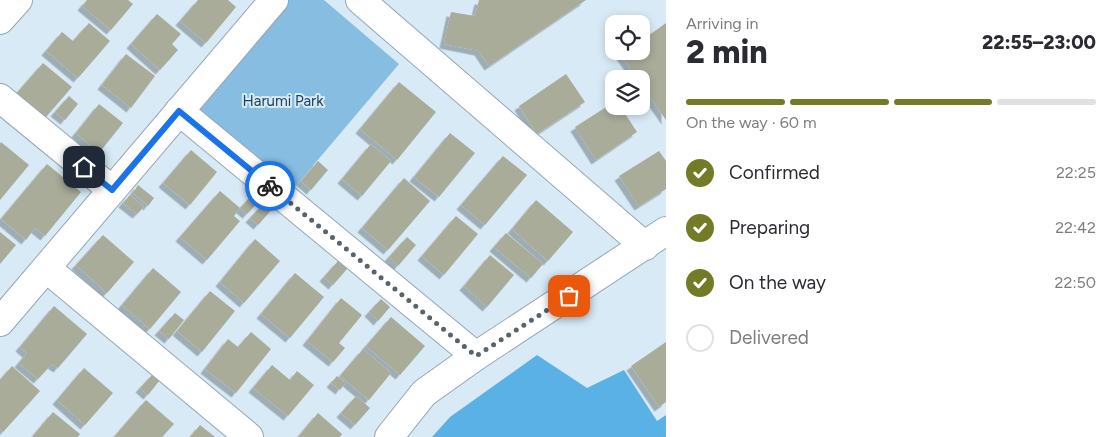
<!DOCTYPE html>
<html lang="en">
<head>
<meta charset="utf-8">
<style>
  :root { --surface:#fff; --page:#f2f2f3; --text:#2b2b33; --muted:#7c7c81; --line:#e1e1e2; --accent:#737b26 }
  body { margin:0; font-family:Figtree,sans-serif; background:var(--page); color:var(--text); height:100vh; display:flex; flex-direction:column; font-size:19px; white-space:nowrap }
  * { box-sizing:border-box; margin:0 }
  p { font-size:16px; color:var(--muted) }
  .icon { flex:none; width:28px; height:28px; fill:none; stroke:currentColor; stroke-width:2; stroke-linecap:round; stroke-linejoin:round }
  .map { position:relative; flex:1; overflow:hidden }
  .panel { display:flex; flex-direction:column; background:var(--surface); width:450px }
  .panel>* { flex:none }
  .tools { position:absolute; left:605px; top:15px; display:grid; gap:10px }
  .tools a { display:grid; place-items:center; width:45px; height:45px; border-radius:10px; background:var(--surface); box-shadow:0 2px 8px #0003; font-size:25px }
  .pin { position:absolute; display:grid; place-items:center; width:42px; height:42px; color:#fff; margin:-21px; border-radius:10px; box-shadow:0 2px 8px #0006 }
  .courier { position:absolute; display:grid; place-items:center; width:50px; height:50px; margin:-25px; border:4px solid #1a73e8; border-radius:50%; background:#fff; color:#222; box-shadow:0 1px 6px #0007 }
  .overview em { font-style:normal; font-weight:800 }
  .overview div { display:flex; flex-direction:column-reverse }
  .overview { display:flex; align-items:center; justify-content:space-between; height:85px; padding:0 20px }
  h1 { font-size:32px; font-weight:800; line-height:38px }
  .bar { display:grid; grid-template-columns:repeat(4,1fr); gap:8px 5px; align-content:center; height:60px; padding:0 20px }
  .bar i { height:6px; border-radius:4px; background:var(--line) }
  .bar .on { background:var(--accent) }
  .bar p { grid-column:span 4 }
  ol { padding:0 20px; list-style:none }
  li { display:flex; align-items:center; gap:15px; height:55px }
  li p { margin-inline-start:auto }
  li .icon { padding:5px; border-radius:50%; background:var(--accent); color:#fff; stroke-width:4 }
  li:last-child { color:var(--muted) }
  li i { width:28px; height:28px; border:2px solid var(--line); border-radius:50% }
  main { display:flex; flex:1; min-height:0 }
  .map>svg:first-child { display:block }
  .green { fill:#87bde1 }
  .forest { fill:#5ab1e5 }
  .building { fill:#a8ac99; filter:url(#shadow) }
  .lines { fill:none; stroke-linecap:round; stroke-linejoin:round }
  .minor-casing { stroke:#95a6b2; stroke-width:30 }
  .minor { stroke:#fff; stroke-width:28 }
  .done { stroke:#59636b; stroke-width:5; stroke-dasharray:0 9 }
  .route { stroke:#1a73e8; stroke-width:6 }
  .labels { text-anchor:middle; stroke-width:4; stroke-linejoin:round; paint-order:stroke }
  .park-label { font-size:15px; fill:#1d4258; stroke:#d7eaf6 }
</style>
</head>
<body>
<main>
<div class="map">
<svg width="666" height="437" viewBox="0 0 666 437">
  <defs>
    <filter id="shadow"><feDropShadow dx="-4.5" dy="4.5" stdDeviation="0" flood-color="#0004"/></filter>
  </defs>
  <rect width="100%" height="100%" fill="#d7eaf6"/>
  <polygon class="green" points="285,0 324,0 399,64 289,194 187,111"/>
  <polygon class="forest" points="537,355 587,388 624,370 657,421 666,415 666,437 432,437 450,417"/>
  <g class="building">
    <polygon points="87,0 128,0 133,4 111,30 82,6"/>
    <polygon points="198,0 228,0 236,7 206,43 180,21"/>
    <polygon points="479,0 586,0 489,66 479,51 444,44 451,12 475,16"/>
    <polygon points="157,14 181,34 172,44 178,50 160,70 131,44"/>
    <polygon points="89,23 110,41 78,78 46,51 62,32 73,41"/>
    <polygon points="666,23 666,120 641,84 641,79 638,79 621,55 626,51 641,51 641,41"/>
    <polygon points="126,54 155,76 131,108 102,85"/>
    <polygon points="43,63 72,87 46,117 17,93"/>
    <polygon points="566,74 585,102 537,134 519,106"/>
    <polygon points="399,82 436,112 397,160 360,129"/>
    <polygon points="69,96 78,104 65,120 55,112"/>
    <polygon points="614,102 614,106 620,106 637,132 596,160 575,127"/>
    <polygon points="99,104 123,123 99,153 76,133"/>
    <polygon points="450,133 475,153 439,197 414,177"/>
    <polygon points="1,142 29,165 0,200 0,144"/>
    <polygon points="371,144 391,161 362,196 342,179"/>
    <polygon points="191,150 217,172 190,205 163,183"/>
    <polygon points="659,151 666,161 666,189 639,206 619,176"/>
    <polygon points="503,156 527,175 485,225 461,205"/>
    <polygon points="318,161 328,170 311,190 301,181"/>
    <polygon points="47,164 81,192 45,236 35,228 26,240 1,219"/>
    <polygon points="404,178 430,201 388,250 362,228"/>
    <polygon points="138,185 154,198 148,206 133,193"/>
    <polygon points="220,191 240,208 255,192 262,198 247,214 240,208 234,216 240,221 207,260 180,237"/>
    <polygon points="130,195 144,207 137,214 123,203"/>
    <polygon points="536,200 573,232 548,261 512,229"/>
    <polygon points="266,201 273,208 258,225 250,218"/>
    <polygon points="456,216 478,234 444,275 422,256"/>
    <polygon points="0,232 16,245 0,264"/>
    <polygon points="506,233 543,264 531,278 494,247"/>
    <polygon points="103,235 134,262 107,293 76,265"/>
    <polygon points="407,237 416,245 398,266 389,257"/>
    <polygon points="255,239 280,261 244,303 220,282"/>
    <polygon points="490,255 514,275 487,307 464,286"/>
    <polygon points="338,261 347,269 333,285 324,277"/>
    <polygon points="153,268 181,292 150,329 122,305"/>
    <polygon points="295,273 324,297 290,338 261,314"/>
    <polygon points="210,291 235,311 202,352 177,331"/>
    <polygon points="341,298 362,315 339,343 345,348 333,362 307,341"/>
    <polygon points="381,299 390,307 378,321 369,312"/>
    <polygon points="54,306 87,334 58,368 52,364 38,379 19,363 27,353 20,347"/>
    <polygon points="175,313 184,320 169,339 159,331"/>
    <polygon points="391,317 425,346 400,375 366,346"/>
    <polygon points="251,332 271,349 236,393 205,369 228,339 238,347"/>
    <polygon points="666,342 666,402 659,407 631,366"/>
    <polygon points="363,349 391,373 369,400 340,376"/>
    <polygon points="272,365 290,380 297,371 314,385 288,416 253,388"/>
    <polygon points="12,366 40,391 3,432 0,429 0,380"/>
    <polygon points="84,368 113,393 85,425 57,400"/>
    <polygon points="153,374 160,380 148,395 140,388"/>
    <polygon points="337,376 345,383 340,390 331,383"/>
    <polygon points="356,396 370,408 355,425 341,413"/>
    <polygon points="146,400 174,424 162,437 114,437"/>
    <polygon points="53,412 80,434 78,437 32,437"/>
    <polygon points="318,413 342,434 340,437 298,437"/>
    <polygon points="200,425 215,437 190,437"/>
  </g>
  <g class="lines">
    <g class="minor-casing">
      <g id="minor">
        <polyline points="360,0 645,246"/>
        <polyline points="0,20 18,0"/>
        <polyline points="0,98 112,190"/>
        <polyline points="179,111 476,356"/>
        <polyline points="46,268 249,437"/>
        <polyline points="0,322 274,0"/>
        <polyline points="389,437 424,393 476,356 666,231"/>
      </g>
    </g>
    <use href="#minor" class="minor"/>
  </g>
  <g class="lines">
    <polyline class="done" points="270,186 476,356 569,296"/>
    <polyline class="route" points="84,167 112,190 179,111 270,186"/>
  </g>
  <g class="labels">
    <g class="park-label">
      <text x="283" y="106">Harumi Park</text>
    </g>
  </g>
</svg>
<div class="tools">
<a><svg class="icon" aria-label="locate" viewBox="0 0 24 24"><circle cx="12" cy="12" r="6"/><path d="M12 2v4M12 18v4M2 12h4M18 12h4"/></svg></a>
<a><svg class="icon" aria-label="layers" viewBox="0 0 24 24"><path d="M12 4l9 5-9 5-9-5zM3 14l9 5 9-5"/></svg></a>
</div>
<div class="pin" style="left:569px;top:296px;background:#ea580c"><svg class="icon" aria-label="bag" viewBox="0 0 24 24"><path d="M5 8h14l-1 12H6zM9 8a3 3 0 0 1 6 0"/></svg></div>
<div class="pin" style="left:84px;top:167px;background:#1f2937"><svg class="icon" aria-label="home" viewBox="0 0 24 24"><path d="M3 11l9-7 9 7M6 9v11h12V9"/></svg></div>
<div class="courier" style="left:270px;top:186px"><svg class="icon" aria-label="bike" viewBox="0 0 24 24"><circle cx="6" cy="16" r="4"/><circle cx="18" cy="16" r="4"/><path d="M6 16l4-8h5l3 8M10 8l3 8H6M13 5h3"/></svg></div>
</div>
<section class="panel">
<div class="overview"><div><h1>2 min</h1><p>Arriving in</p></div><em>22:55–23:00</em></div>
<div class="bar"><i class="on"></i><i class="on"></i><i class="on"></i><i></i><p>On the way · 60 m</p></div>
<ol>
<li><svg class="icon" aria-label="check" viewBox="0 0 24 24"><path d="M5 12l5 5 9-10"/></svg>Confirmed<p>22:25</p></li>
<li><svg class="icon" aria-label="check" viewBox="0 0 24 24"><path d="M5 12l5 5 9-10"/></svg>Preparing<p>22:42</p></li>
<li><svg class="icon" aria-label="check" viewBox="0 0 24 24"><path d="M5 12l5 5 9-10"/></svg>On the way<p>22:50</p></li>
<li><i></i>Delivered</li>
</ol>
</section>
</main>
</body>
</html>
